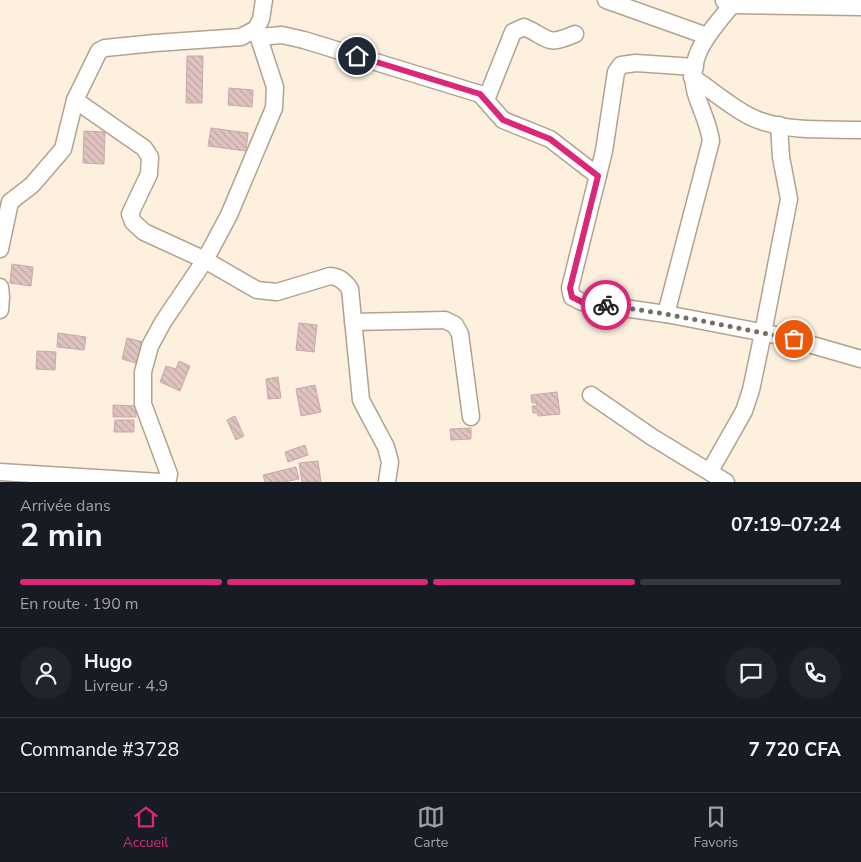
<!DOCTYPE html>
<html lang="fr">
<head>
<meta charset="utf-8">
<style>
  :root { --surface:#171b24; --page:#20242c; --text:#f1f3f6; --muted:#9ea1a6; --line:#363941; --accent:#db2777 }
  body { margin:0; font-family:"Nunito Sans",sans-serif; background:var(--page); color:var(--text); height:100vh; display:flex; flex-direction:column; font-size:19px; white-space:nowrap }
  * { box-sizing:border-box; margin:0 }
  p { font-size:16px; color:var(--muted) }
  .icon { flex:none; width:28px; height:28px; fill:none; stroke:currentColor; stroke-width:2; stroke-linecap:round; stroke-linejoin:round }
  .map { position:relative; height:482px; overflow:hidden }
  .drawer { display:flex; flex-direction:column; background:var(--surface); flex:1 }
  .drawer>* { flex:none }
  .pin { position:absolute; display:grid; place-items:center; width:42px; height:42px; color:#fff; margin:-21px; border:2px solid #fff; border-radius:50%; box-shadow:0 1px 5px #0007 }
  .courier { position:absolute; display:grid; place-items:center; width:50px; height:50px; margin:-25px; border:4px solid #db2777; border-radius:50%; background:#fff; color:#222; box-shadow:0 1px 6px #0007 }
  .headline em { font-style:normal; font-weight:700 }
  .headline div { display:flex; flex-direction:column-reverse }
  .headline { display:flex; align-items:center; justify-content:space-between; height:85px; padding:0 20px }
  h1 { font-size:32px; font-weight:700; line-height:38px }
  .bar { display:grid; grid-template-columns:repeat(4,1fr); gap:8px 5px; align-content:center; height:60px; padding:0 20px }
  .bar i { height:6px; border-radius:4px; background:var(--line) }
  .bar .active { background:var(--accent) }
  .bar p { grid-column:span 4 }
  .line { display:flex; align-items:center; gap:12px; padding:0 20px; border-top:1px solid var(--line) }
  .line div { flex:1 }
  .round { display:grid; place-items:center; flex:none; width:52px; height:52px; border-radius:26px; background:var(--page) }
  .tab-bar { display:flex; justify-content:space-around; align-items:center; height:70px; border-top:1px solid var(--line); background:var(--surface); font-size:14px; color:var(--muted) }
  .tab-bar a { display:grid; justify-items:center; gap:2px }
  .tab-bar .active { color:var(--accent) }
  .map>svg:first-child { display:block }
  .building { fill:url(#building-back-hatch); stroke:#c8aaa9 }
  .lines { fill:none; stroke-linecap:round; stroke-linejoin:round }
  .minor-casing { stroke:#b3a28d; stroke-width:19 }
  .minor { stroke:#fff; stroke-width:16 }
  .done { stroke:#776e62; stroke-width:5; stroke-dasharray:0 9 }
  .route { stroke:#db2777; stroke-width:6 }
</style>
</head>
<body>
<div class="map">
<svg width="861" height="482" viewBox="0 0 861 482">
  <defs>
    <pattern id="building-back-hatch" width="6" height="6" patternUnits="userSpaceOnUse" patternTransform="scale(1.25)"><rect width="6" height="6" fill="#e0c2c0"/><path d="M-1 5l2 2M0 0l6 6M5-1l2 2" fill="none" stroke="#c0a7a5"/></pattern>
  </defs>
  <rect width="100%" height="100%" fill="#fef0de"/>
  <g class="building">
    <polygon points="187,56 203,56 202,103 186,103"/>
    <polygon points="229,88 253,90 252,107 228,105"/>
    <polygon points="211,128 248,133 246,151 208,146"/>
    <polygon points="84,131 105,132 104,164 83,163"/>
    <polygon points="12,264 33,267 31,286 10,283"/>
    <polygon points="299,323 317,325 314,352 296,350"/>
    <polygon points="58,333 86,337 84,350 57,347"/>
    <polygon points="127,338 148,343 142,365 122,359"/>
    <polygon points="37,351 56,352 55,370 36,369"/>
    <polygon points="179,361 190,366 180,391 160,382 166,366 176,369"/>
    <polygon points="278,377 281,398 268,399 266,379"/>
    <polygon points="315,385 321,412 301,416 296,389"/>
    <polygon points="557,392 560,414 538,416 537,413 533,413 532,406 537,406 536,403 532,403 531,395"/>
    <polygon points="113,405 136,406 136,417 113,417"/>
    <polygon points="235,416 244,436 236,440 227,420"/>
    <polygon points="115,420 134,420 134,432 114,432"/>
    <polygon points="471,428 471,439 451,440 450,429"/>
    <polygon points="305,445 308,455 288,462 285,452"/>
    <polygon points="318,461 321,482 302,482 299,463"/>
    <polygon points="296,467 299,479 285,482 265,482 263,475"/>
  </g>
  <g class="lines">
    <g class="minor-casing">
      <g id="minor">
        <polyline points="606,0 707,36"/>
        <polyline points="724,1 732,5 861,7"/>
        <polyline points="259,37 282,35 304,40 480,94 503,120 550,139 598,176"/>
        <polyline points="695,67 636,63 621,65 616,72 604,151 570,288 572,297 582,302 666,314 781,336 861,359"/>
        <path d="M692,77c20,13 47,37 69,44 31,11 68,8 100,9"/>
        <path d="M75,100l69,48 6,9 -1,17 -19,40 3,8 11,10 61,28 52,30 20,2 53,-16c10,1 14,5 20,13l11,111 25,47 4,15 -3,20"/>
        <path d="M486,100l27,-68 11,-5c26,11 21,20 51,7"/>
        <polyline points="0,249 10,202 32,185 63,149 75,100 99,51 105,48 155,43 241,37 256,29 261,19 264,0"/>
        <polyline points="0,287 1,297 0,310"/>
        <path d="M666,314l45,-173c-2,-16 -9,-29 -14,-44 -13,-39 12,-64 35,-92"/>
        <polyline points="353,322 445,320 455,325 460,334 471,417"/>
        <polyline points="591,395 652,437 726,482"/>
        <polyline points="710,471 744,411 751,390 763,333 789,199 781,157 779,125"/>
        <polyline points="0,472 161,482 168,479 169,474 143,404 143,372 150,346 163,322 205,260 229,215 274,108 275,87 256,29"/>
      </g>
    </g>
    <use href="#minor" class="minor"/>
  </g>
  <g class="lines">
    <polyline class="done" points="606,305 666,314 794,339"/>
    <polyline class="route" points="357,56 480,94 503,120 550,139 598,176 570,288 572,297 582,302 606,305"/>
  </g>
</svg>
<div class="pin" style="left:794px;top:339px;background:#ea580c"><svg class="icon" aria-label="bag" viewBox="0 0 24 24"><path d="M5 8h14l-1 12H6zM9 8a3 3 0 0 1 6 0"/></svg></div>
<div class="pin" style="left:357px;top:56px;background:#1f2937"><svg class="icon" aria-label="home" viewBox="0 0 24 24"><path d="M3 11l9-7 9 7M6 9v11h12V9"/></svg></div>
<div class="courier" style="left:606px;top:305px"><svg class="icon" aria-label="bike" viewBox="0 0 24 24"><circle cx="6" cy="16" r="4"/><circle cx="18" cy="16" r="4"/><path d="M6 16l4-8h5l3 8M10 8l3 8H6M13 5h3"/></svg></div>
</div>
<section class="drawer">
<div class="headline"><div><h1>2 min</h1><p>Arrivée dans</p></div><em>07:19–07:24</em></div>
<div class="bar"><i class="active"></i><i class="active"></i><i class="active"></i><i></i><p>En route · 190 m</p></div>
<div class="line" style="height:90px"><a class="round"><svg class="icon" aria-label="person" viewBox="0 0 24 24"><circle cx="12" cy="8" r="4"/><path d="M4 21q1-7 8-7t8 7"/></svg></a><div><b>Hugo</b><p>Livreur · 4.9</p></div><a class="round"><svg class="icon" aria-label="chat" viewBox="0 0 24 24"><path d="M4 5h16v11H9l-5 4z"/></svg></a><a class="round"><svg class="icon" aria-label="phone" viewBox="0 0 24 24"><path d="M5 4h4l2 5-3 2q2 4 5 5l2-3 5 2v4C11 20 4 13 5 4z"/></svg></a></div>
<div class="line" style="height:65px"><div>Commande #3728</div><b>7 720 CFA</b></div>
</section>
<nav class="tab-bar">
<a class="active"><svg class="icon" aria-label="home" viewBox="0 0 24 24"><path d="M3 11l9-7 9 7M6 9v11h12V9"/></svg>Accueil</a>
<a><svg class="icon" aria-label="map" viewBox="0 0 24 24"><path d="M3 6l6-2 6 2 6-2v14l-6 2-6-2-6 2zM9 4v14M15 6v14"/></svg>Carte</a>
<a><svg class="icon" aria-label="saved" viewBox="0 0 24 24"><path d="M7 4h10v16l-5-4-5 4z"/></svg>Favoris</a>
</nav>
</body>
</html>
